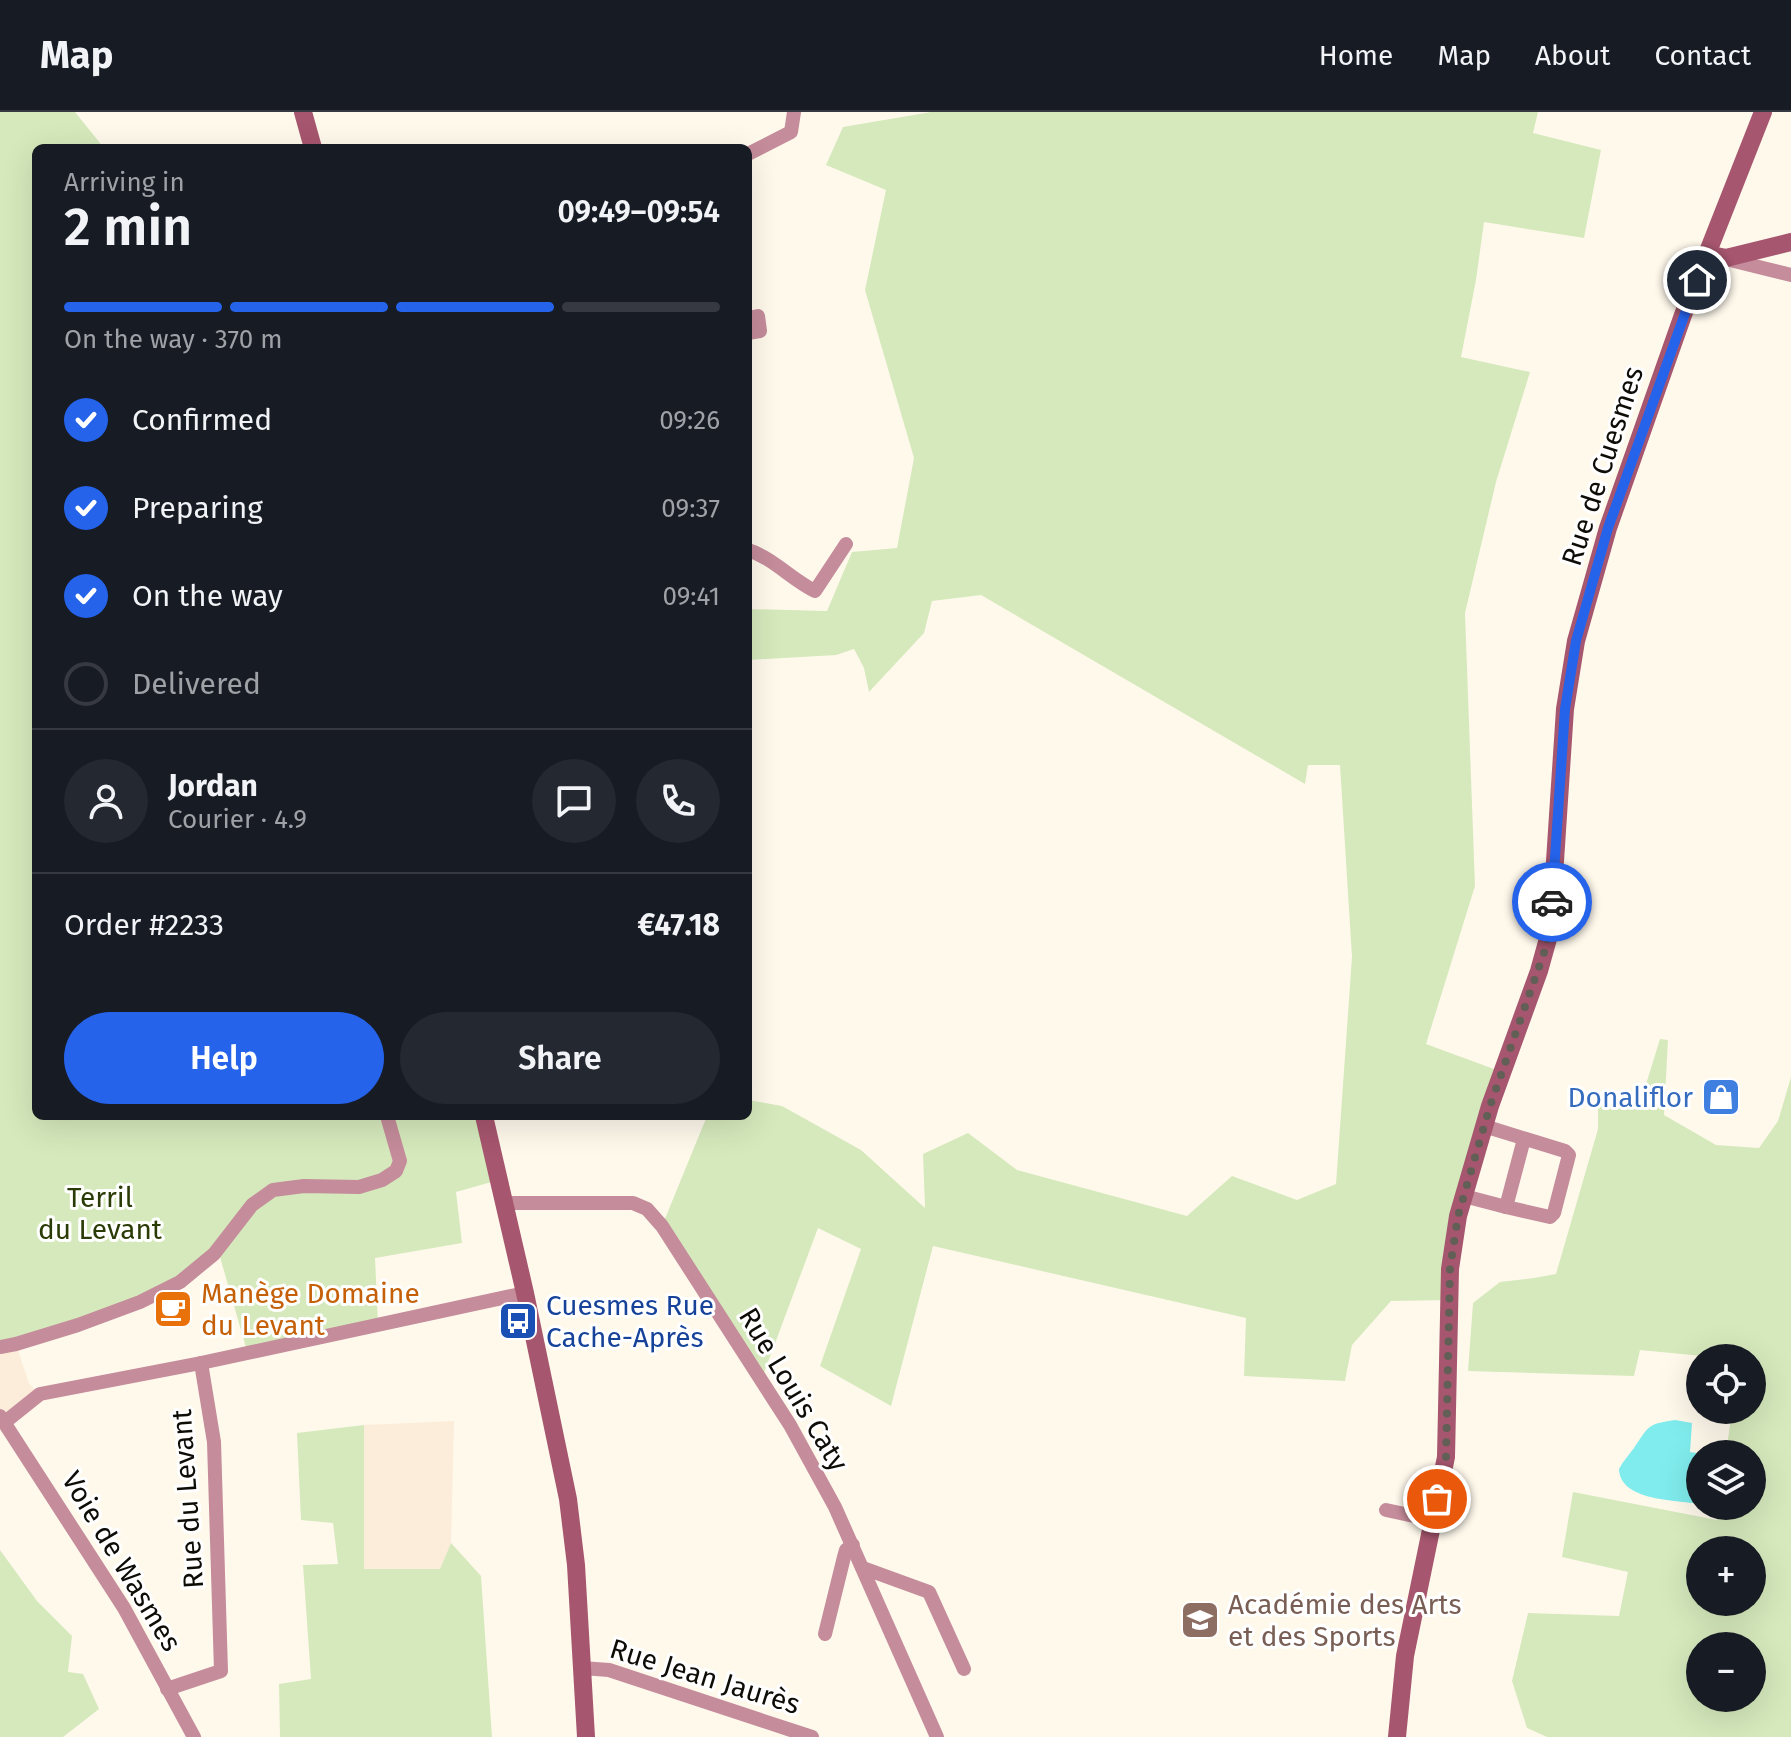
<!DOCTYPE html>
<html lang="en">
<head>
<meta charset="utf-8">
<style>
  :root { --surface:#171b24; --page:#242831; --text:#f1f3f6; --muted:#9ea1a6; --line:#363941; --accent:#2563eb }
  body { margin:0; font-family:"Fira Sans",sans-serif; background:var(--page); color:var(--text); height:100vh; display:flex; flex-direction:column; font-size:30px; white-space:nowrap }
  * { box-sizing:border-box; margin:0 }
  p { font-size:26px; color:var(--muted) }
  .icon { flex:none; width:44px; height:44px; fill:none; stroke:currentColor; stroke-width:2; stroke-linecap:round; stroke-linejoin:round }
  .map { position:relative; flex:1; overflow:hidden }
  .drawer { position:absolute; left:32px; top:32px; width:720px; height:976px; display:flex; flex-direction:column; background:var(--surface); border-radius:12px; box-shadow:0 8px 32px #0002 }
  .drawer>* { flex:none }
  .fabs { position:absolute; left:1686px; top:1232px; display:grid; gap:16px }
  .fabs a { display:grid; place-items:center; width:80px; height:80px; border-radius:50%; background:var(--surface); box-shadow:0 8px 32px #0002; font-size:40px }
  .pin { position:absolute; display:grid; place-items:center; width:68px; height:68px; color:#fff; margin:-34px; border:4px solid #fff; border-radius:50%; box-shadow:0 2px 8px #0007 }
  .courier { position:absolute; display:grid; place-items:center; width:80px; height:80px; margin:-40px; border:6px solid #2563eb; border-radius:50%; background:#fff; color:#222; box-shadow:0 2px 10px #0007 }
  .head em { font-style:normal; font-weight:600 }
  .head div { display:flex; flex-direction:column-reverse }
  .head { display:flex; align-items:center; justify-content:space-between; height:136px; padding:0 32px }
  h1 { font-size:52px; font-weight:600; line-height:60px }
  .bar { display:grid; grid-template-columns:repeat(4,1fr); gap:12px 8px; align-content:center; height:96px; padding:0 32px }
  .bar i { height:10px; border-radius:6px; background:var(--line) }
  .bar .current { background:var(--accent) }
  .bar p { grid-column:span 4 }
  .line { display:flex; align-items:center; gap:20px; padding:0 32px; border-top:2px solid var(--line) }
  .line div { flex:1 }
  .round { display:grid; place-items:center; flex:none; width:84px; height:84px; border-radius:42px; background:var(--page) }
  ol { padding:0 32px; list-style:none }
  li { display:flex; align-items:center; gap:24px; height:88px }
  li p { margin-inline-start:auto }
  li .icon { padding:8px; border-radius:50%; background:var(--accent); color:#fff; stroke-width:4 }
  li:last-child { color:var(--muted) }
  li i { width:44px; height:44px; border:4px solid var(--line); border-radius:50% }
  .action { display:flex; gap:16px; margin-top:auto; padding:16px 32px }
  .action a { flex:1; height:92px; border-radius:48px; background:var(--accent); color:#fff; font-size:32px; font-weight:600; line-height:92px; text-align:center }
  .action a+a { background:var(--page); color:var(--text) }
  header { display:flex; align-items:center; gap:48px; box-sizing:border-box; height:112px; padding:0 40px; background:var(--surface); border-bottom:2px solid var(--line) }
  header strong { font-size:38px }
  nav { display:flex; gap:44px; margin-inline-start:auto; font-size:28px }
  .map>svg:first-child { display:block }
  .industrial { fill:#fcedda }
  .green { fill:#d6e9bc; fill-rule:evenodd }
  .water { fill:#80eced }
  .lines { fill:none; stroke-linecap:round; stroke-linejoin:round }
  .street { stroke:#c58c9b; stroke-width:14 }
  .secondary { stroke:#a6566e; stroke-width:18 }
  .done { stroke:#625f57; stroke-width:8; stroke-dasharray:0 14.4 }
  .route { stroke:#2563eb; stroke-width:10 }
  .labels { text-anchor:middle; stroke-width:6; stroke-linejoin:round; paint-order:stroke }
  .street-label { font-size:28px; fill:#0e0c07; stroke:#fff }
  .shop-label { font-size:28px; fill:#366cbe; stroke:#fff; text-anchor:end }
  .park-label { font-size:28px; fill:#2a3b05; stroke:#fff }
  .food-label { font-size:28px; fill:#c56008; stroke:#fff; text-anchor:start }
  .transit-label { font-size:28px; fill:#164399; stroke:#fff; text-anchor:start }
  .education-label { font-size:28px; fill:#785e54; stroke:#fff; text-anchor:start }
</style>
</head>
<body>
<header>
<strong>Map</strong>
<nav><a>Home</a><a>Map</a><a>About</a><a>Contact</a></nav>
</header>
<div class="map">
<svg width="1791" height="1625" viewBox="0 0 1791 1625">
  <rect width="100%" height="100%" fill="#fff9ec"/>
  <g class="industrial">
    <polygon points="16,1232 29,1272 40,1282 0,1314 0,1235"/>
    <polygon points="454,1309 451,1431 440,1457 364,1458 364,1313"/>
  </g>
  <g class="green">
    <polygon points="0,0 75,0 104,36 36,36 36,1004 484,1004 495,1069 456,1080 462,1131 375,1146 378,1211 247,1239 218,1138 180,1170 0,1235"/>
    <polygon points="931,0 1538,0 1533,21 1601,38 1584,126 1484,110 1476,168 1461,245 1530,260 1496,370 1465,501 1475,774 1426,932 1502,960 1490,994 1449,1188 1391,1189 1352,1233 1345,1269 1244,1264 1246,1206 933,1134 891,1294 820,1254 861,1137 818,1116 761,1269 662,1114 707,1004 748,1004 748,988 782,994 861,1038 925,1096 923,1042 968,1021 1017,1058 1187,1104 1232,1064 1297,1088 1336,1072 1352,845 1340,653 1308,653 1305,672 981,483 932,489 924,521 869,580 864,556 854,537 836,543 748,548 748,497 827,499 852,440 897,436 914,346 865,178 886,78 826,53 843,15"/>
    <path d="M1660,927l8,1 -4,75 52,30 43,3 19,-27 13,-44v660h-244l-20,-9 -15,-47 16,-68 91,3 9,-44 -66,-15 11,-65 144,28 3,-14h32v-52h-26l6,-44h20v-52h-29l-83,-8 -6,26 -166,-5 5,-68 27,-21 34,-4 22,-4 42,-145v-31l40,12zM1700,1438h52v52h-52zM1700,1534h52v52h-52z"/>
    <polygon points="364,1313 364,1457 440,1457 451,1431 481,1464 492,1625 280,1625 279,1572 311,1567 303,1453 338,1452 333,1411 301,1408 297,1321"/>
    <polygon points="0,1438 37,1489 72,1524 68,1560 83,1562 99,1597 63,1625 0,1625"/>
  </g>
  <path class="water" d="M1675,1308l17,3 -2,29 14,2h-4v50c-25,-4 -80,-3 -81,-35 4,-8 10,-14 15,-21 15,-22 13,-24 41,-28z"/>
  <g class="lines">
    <g class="street">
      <polyline points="748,42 791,20 794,0"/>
      <polyline points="1726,147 1791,163"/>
      <polyline points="748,206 758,204 760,219 748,221"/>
      <path d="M748,438c25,8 43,29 67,41l31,-47"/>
      <polyline points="1484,1014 1565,1039 1569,1043 1554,1101 1550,1105 1506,1095"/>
      <polyline points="1464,1084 1506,1095 1524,1027"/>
      <polyline points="504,1091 633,1091 647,1097 662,1114 790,1313 835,1395 937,1625"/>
      <polyline points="0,1235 16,1232 78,1213 140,1190 180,1170 214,1142 252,1093 273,1078 304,1074 359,1075 382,1068 396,1059 400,1049 387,1004"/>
      <polyline points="0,1304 124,1496 194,1625"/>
      <polyline points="5,1310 40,1282 201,1251 525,1181"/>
      <polyline points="1386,1398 1433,1408"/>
      <polyline points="863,1456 929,1480 964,1557"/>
      <polyline points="825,1522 844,1445 846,1438 853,1433"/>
      <polyline points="582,1556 609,1558 812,1625"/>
      <polyline points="167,1577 221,1559 214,1330 201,1251"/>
    </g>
    <g class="secondary">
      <polyline points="303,0 313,36"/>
      <polyline points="1707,142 1726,146 1791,130"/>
      <polyline points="484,1004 525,1181 568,1387 576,1453 586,1625"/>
      <polyline points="1397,1625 1405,1544 1446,1345 1450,1157 1458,1104 1490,994 1539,859 1549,823 1555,749 1565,597 1576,529 1608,416 1683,203 1763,0"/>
    </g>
  </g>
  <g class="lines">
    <polyline class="done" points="1437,1387 1446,1345 1450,1157 1458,1104 1490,994 1545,838 1551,809 1552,790"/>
    <polyline class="route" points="1552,790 1565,597 1576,529 1608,416 1697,168"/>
  </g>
  <defs>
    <g id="shop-square" transform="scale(2)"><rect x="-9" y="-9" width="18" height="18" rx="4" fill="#3f7fe0" stroke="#fff"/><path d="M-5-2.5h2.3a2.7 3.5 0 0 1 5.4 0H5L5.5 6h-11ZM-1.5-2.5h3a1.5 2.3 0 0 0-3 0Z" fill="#fff"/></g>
    <g id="cafe-square" transform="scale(2)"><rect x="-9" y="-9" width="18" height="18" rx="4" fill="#e8710a" stroke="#fff"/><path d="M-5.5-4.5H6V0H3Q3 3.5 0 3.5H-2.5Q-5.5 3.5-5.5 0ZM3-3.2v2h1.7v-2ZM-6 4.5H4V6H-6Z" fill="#fff"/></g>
    <g id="bus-square" transform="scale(2)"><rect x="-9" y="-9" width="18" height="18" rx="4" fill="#1a4fb4" stroke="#fff"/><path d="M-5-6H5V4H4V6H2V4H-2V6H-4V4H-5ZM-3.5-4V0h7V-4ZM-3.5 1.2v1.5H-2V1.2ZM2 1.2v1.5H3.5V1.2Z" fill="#fff"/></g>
    <g id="university-square" transform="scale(2)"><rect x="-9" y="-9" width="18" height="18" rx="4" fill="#8d6e63" stroke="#fff"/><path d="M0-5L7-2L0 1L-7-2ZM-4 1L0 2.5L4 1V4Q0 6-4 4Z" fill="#fff"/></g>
  </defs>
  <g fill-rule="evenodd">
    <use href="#shop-square" x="1721" y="985"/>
    <use href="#cafe-square" x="173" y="1197"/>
    <use href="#bus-square" x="518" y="1209"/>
    <use href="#university-square" x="1200" y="1508"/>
  </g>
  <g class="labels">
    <g class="street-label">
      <text transform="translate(1602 354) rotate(-72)" y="10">Rue de Cuesmes</text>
      <text transform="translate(794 1277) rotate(59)" y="10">Rue Louis Caty</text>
      <text transform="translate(187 1387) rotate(-94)" y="10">Rue du Levant</text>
      <text transform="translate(122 1449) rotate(59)" y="10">Voie de Wasmes</text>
      <text transform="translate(705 1564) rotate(17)" y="10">Rue Jean Jaurès</text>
    </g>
    <g class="shop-label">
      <text x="1693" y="995">Donaliflor</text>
    </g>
    <g class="park-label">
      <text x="100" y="1095">Terril<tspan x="100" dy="32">du Levant</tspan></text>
    </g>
    <g class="food-label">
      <text x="201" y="1191">Manège Domaine<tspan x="201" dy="32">du Levant</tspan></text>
    </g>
    <g class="transit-label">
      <text x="546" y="1203">Cuesmes Rue<tspan x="546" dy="32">Cache-Après</tspan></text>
    </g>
    <g class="education-label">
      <text x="1228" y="1502">Académie des Arts<tspan x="1228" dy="32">et des Sports</tspan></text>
    </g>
  </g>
</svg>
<div class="fabs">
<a><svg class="icon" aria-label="locate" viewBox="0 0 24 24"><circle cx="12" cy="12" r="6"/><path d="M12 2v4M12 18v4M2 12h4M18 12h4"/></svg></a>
<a><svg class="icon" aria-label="layers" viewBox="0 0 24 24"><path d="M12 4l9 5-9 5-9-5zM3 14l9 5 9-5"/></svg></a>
<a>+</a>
<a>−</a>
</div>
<div class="pin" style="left:1437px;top:1387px;background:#ea580c"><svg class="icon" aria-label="bag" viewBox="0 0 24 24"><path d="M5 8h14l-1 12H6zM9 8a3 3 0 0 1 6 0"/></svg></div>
<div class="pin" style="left:1697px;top:168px;background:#1f2937"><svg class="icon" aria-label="home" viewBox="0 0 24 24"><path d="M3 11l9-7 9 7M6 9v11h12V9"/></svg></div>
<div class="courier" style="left:1552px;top:790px"><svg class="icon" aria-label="car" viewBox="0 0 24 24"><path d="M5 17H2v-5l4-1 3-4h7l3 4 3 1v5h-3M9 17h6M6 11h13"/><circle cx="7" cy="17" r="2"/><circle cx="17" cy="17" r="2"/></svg></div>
<section class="drawer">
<div class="head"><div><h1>2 min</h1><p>Arriving in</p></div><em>09:49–09:54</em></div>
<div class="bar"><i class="current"></i><i class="current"></i><i class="current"></i><i></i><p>On the way · 370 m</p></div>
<ol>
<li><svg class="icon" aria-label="check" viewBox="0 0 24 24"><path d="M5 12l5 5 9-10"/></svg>Confirmed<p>09:26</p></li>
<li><svg class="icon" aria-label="check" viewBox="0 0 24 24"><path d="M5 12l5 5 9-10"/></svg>Preparing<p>09:37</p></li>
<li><svg class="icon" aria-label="check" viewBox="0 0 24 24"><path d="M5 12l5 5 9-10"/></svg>On the way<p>09:41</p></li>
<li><i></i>Delivered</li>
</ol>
<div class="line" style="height:144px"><a class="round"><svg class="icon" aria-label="person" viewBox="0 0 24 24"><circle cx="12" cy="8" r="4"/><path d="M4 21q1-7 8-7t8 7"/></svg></a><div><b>Jordan</b><p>Courier · 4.9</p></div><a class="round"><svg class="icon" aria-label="chat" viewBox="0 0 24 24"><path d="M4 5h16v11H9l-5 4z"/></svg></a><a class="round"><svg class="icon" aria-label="phone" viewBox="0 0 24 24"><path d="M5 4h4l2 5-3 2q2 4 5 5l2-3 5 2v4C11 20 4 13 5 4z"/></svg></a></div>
<div class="line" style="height:104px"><div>Order #2233</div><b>€47.18</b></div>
<div class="action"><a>Help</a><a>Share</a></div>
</section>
</div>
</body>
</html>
